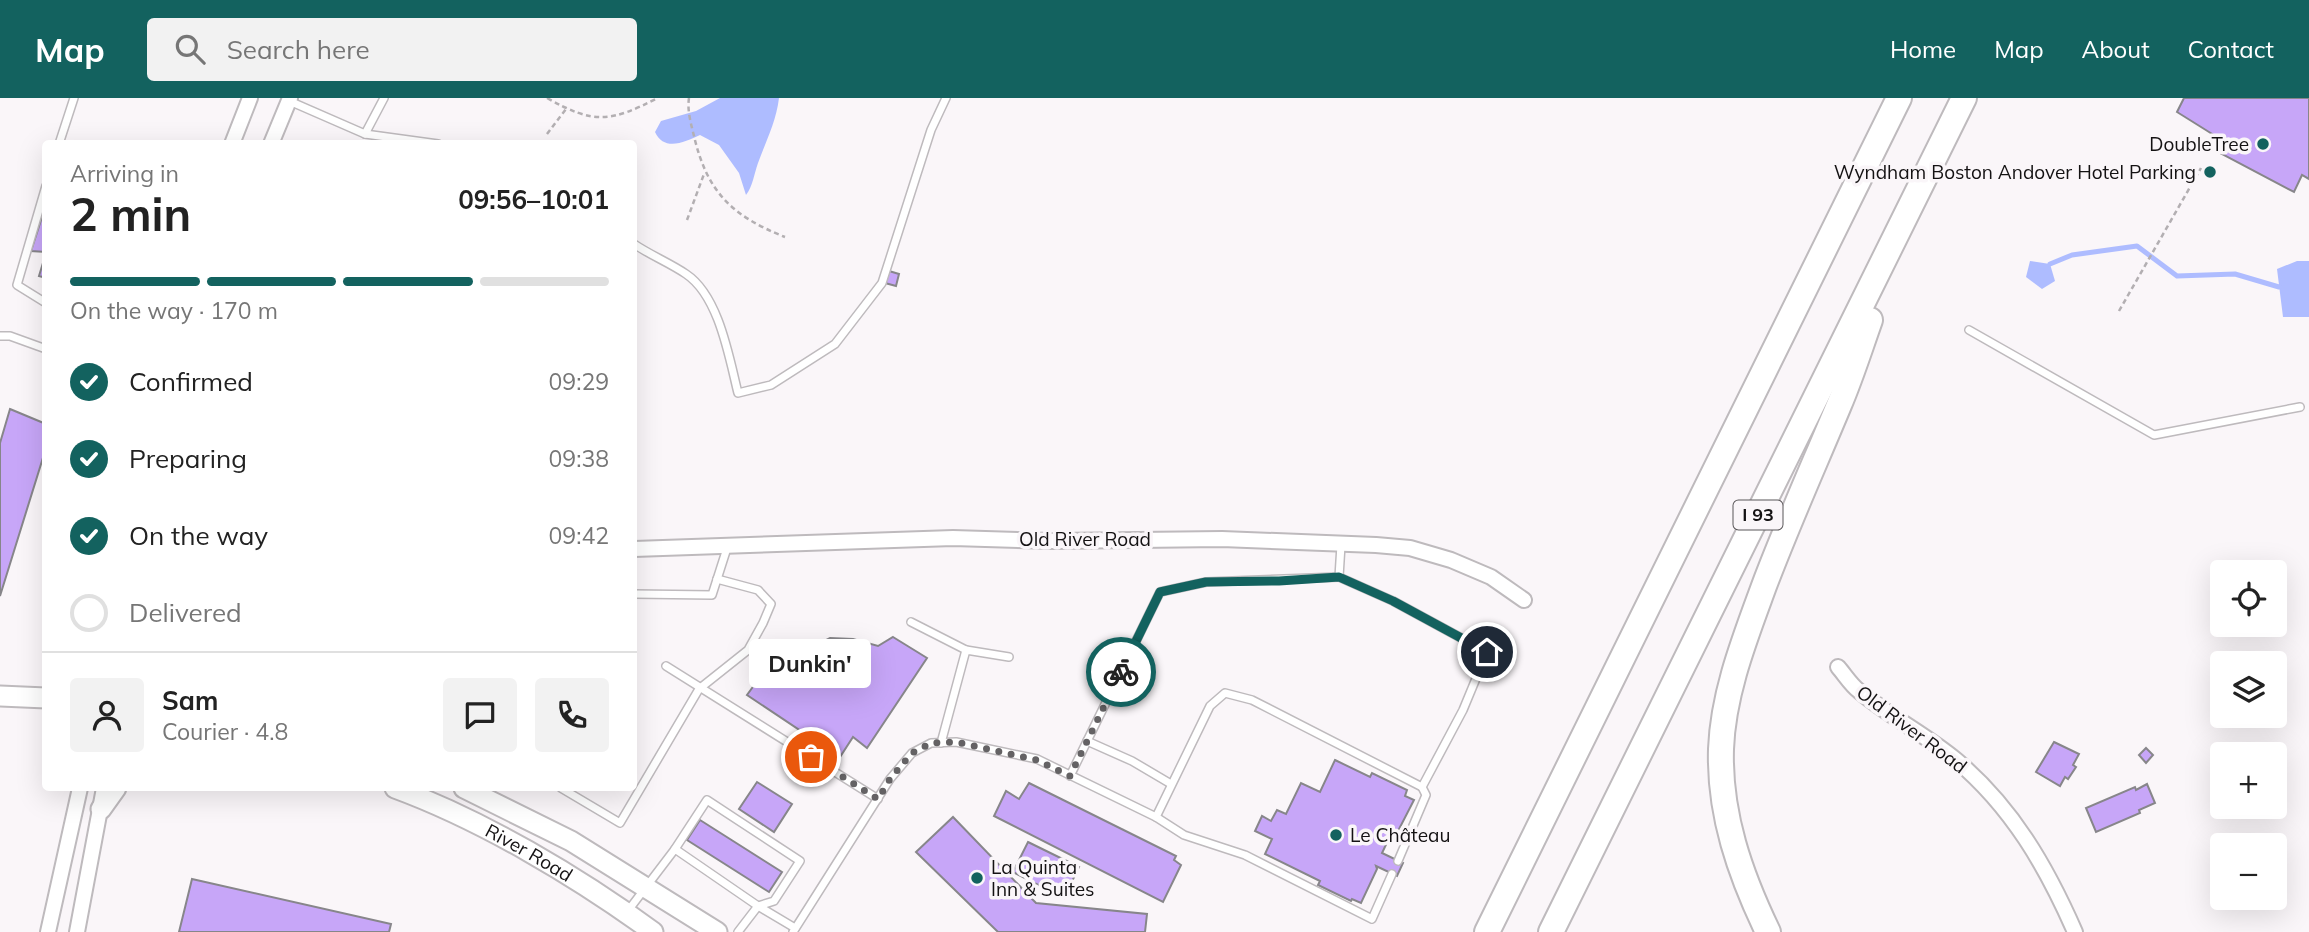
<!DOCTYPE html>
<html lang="en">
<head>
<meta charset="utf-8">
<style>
  :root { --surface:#fff; --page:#f2f2f2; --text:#222; --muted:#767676; --line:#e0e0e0; --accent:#13625f }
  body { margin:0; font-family:Mulish,sans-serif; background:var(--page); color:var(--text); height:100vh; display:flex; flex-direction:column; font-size:26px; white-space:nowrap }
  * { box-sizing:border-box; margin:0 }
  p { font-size:23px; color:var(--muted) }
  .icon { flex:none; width:38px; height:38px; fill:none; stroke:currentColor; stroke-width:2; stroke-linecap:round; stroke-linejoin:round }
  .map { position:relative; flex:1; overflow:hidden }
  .drawer { position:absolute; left:42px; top:42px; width:595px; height:651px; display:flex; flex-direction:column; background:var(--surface); border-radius:7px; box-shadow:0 7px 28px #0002 }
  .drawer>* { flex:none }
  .tools { position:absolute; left:2210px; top:462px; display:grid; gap:14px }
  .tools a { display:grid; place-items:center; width:77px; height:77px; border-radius:7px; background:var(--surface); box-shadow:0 7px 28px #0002; font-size:35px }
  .pin { position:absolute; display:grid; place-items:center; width:60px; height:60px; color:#fff; margin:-30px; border:4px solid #fff; border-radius:50%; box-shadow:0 2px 7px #0007 }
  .courier { position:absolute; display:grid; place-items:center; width:70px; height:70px; margin:-35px; border:5px solid #13625f; border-radius:50%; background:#fff; color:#222; box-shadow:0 2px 9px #0007 }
  .bubble { position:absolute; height:49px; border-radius:7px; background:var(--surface); box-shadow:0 7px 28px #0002; font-size:23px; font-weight:700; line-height:49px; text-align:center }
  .summary em { font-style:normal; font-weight:700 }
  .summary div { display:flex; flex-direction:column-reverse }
  .summary { display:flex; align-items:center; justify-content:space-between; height:119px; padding:0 28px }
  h1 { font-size:46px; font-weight:700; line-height:52px }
  .bar { display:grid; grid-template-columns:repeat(4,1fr); gap:10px 7px; align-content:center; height:84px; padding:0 28px }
  .bar i { height:9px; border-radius:5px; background:var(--line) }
  .bar .selected { background:var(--accent) }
  .bar p { grid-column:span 4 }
  .line { display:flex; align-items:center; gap:18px; padding:0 28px; border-top:2px solid var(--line) }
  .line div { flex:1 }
  .round { display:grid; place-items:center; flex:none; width:74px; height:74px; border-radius:7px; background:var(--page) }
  ol { padding:0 28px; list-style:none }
  li { display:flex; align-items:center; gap:21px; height:77px }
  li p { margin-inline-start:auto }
  li .icon { padding:7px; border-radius:50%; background:var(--accent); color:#fff; stroke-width:4 }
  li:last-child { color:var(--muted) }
  li i { width:38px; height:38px; border:4px solid var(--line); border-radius:50% }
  header { display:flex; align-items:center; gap:42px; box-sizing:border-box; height:98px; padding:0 35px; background:var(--accent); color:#fff }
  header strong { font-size:33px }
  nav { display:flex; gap:38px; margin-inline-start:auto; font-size:24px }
  .search { width:490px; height:63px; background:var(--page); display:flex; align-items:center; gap:18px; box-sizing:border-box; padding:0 24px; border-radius:7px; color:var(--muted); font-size:26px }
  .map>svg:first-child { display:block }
  .water { fill:#aebcff }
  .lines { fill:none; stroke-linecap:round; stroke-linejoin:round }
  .stream { stroke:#aebcff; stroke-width:5 }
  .building { fill:#c7a6f8; stroke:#87868a; stroke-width:2 }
  .service-casing { stroke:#bebabd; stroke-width:10 }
  .minor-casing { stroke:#bebabd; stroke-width:18 }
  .secondary-casing { stroke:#bebabd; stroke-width:23 }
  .motorway-casing { stroke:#bebabd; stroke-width:28 }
  .path { stroke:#b3afb2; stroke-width:2.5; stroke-dasharray:5 3.5; stroke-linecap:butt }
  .service { stroke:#fff; stroke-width:7 }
  .minor { stroke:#fff; stroke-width:14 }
  .secondary { stroke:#fff; stroke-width:19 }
  .motorway { stroke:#fff; stroke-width:24 }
  .done { stroke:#646264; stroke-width:7; stroke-dasharray:0 12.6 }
  .route { stroke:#13625f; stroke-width:9 }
  .poi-dot { fill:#13625f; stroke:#faf6f9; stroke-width:2.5 }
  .labels { text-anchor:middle; stroke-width:7; stroke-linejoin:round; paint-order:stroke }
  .shield { fill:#faf6f9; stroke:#595658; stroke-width:2 }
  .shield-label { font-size:18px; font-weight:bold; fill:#141213 }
  .poi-label { font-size:19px; fill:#141213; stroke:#faf6f9; text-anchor:end }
  .street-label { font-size:19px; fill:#141213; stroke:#faf6f9 }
</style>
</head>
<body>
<header>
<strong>Map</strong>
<div class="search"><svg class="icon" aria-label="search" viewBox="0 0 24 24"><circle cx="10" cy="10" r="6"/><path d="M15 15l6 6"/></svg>Search here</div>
<nav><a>Home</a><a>Map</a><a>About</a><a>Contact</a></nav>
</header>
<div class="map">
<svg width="2309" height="834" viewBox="0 0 2309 834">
  <rect width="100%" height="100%" fill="#faf6f9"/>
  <g class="water">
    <path d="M720,0h59c-3,24 -13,43 -21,65 -4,11 -5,23 -12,32l-7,-22 -20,-28 -19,-10c-15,7 -36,17 -45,-3l6,-11 35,-10z"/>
    <polygon points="2030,163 2050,166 2055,183 2042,191 2026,179"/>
    <polygon points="2297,163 2309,163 2309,219 2283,219 2277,171"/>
  </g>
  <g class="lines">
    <polyline class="stream" points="2050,166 2072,157 2137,148 2177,178 2235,176 2279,189"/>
  </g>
  <g class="building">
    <polygon points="2184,0 2309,0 2309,81 2302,77 2294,94 2218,54 2217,39 2177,14"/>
    <polygon points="43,116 46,116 46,154 31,153"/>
    <polygon points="46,155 46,180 39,178"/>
    <polygon points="889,173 899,176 896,188 885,185"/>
    <polygon points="10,311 46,326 46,350 0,498 0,345"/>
    <polygon points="893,539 927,560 867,650 853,639 840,659 747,597 771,564 788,574 805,553 830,540 853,541 878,548"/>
    <polygon points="2054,644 2079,656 2073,667 2076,669 2068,681 2065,679 2060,688 2036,674"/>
    <polygon points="2146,650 2153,657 2146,665 2139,657"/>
    <polygon points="1335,662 1370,679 1372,675 1407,692 1405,698 1414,702 1396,737 1392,734 1382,755 1403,765 1397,778 1376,768 1377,771 1361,805 1352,801 1351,803 1318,787 1320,783 1265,756 1272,741 1255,733 1262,718 1271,723 1277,712 1286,716 1301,685 1320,694"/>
    <polygon points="757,684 792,706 774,734 739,711"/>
    <polygon points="1029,685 1176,758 1174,762 1181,767 1163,804 994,718 1006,693 1019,701"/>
    <polygon points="2147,686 2155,705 2139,712 2140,715 2096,734 2086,710 2135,689 2136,692"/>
    <polygon points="953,719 1036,805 1147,816 1145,834 998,834 916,754"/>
    <polygon points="700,722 782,774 769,794 687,742"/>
    <polygon points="1028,744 1079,769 1064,800 1013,774"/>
    <polygon points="192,781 391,826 389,834 179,834"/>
  </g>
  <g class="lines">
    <g class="service-casing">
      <g id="service">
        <polyline points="287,2 365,36 438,46"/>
        <polyline points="365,36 384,0"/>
        <polyline points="59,46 74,0"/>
        <polyline points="46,88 17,187 46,205"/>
        <path d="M634,146c16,11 36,19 52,30 33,22 43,83 52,119l33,-8 64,-41 47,-61 49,-153 15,-32"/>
        <polyline points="1969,232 2154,337 2300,309"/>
        <polyline points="0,238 10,238 46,251"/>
        <polyline points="1339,479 1393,503 1487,554 1463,612 1422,689 1426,697 1398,763"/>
        <polyline points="634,496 712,497 728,447"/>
        <polyline points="911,524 966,552"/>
        <polyline points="666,568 878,701"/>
        <polyline points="1087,643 1132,663 1171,686"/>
        <polyline points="941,645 966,552 1009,559"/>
        <polyline points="1070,678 1160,494 1206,484 1339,479 1341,447"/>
        <polyline points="561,690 620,725 699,591 748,552 763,525 771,506 758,492 717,481"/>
        <polyline points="1156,719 1210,608 1225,595 1252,602 1422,689"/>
        <polyline points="675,751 707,702 800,763 774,803 758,808 795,830"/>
        <polyline points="627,814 675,751 758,808 738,834"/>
        <polyline points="793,834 890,681 912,655 931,645 956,644 1037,661 1156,719 1184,737 1245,757 1372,821 1392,776"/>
      </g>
    </g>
    <g class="minor-casing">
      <g id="minor">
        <polyline points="232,46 250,0"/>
        <polyline points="271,46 290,0"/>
        <polyline points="634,451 953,440 1053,443 1222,441 1376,447 1410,450 1451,462 1491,479 1524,502"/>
        <path d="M1838,569c7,8 13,18 21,24 31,26 67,44 97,69 56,47 90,106 119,172"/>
        <polyline points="48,834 80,690"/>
        <polyline points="77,834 104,690"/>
      </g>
    </g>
    <g class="secondary-casing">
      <g id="secondary">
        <polyline points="0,598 46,600"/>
        <path id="s1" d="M395,690c87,32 183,89 258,144"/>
        <polyline points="464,690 571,743 717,834"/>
        <polyline points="101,711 116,690"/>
      </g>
    </g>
    <g class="motorway-casing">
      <g id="motorway">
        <polyline points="1487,834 1899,0"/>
        <polyline points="1551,834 1964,0"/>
        <path d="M1768,834c-28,-58 -49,-118 -47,-183 2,-56 24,-111 43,-163 23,-61 50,-121 75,-181 12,-28 21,-57 31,-85"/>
      </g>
    </g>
    <g class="path">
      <path d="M547,0c48,27 63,24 111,0"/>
      <path d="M689,0c-2,12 2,26 5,38 13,56 38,80 91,101"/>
      <polyline points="547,36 566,11"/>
      <polyline points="687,122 704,76"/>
      <polyline points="2119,213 2201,70"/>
    </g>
    <use href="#service" class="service"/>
    <use href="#minor" class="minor"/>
    <use href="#secondary" class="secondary"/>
    <use href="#motorway" class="motorway"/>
  </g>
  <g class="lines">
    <polyline class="done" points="811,659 878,701 890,681 912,655 931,645 956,644 1037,662 1070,678 1121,574"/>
    <polyline class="route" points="1121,574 1160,494 1206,484 1279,483 1339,479 1393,503 1487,554"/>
  </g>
  <g class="poi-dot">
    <circle cx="2263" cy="46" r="7"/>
    <circle cx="2210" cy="74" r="7"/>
    <circle cx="1336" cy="737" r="7"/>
    <circle cx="977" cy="780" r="7"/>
  </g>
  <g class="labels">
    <rect class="shield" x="1733.5" y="402.5" width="49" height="29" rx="5"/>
    <g class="shield-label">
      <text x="1758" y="423">I 93</text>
    </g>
    <g class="poi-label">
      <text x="2249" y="53">DoubleTree</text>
      <text x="2196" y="81">Wyndham Boston Andover Hotel Parking</text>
      <text x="1350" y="744" text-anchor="start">Le Château</text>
      <text x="991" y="776" text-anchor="start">La Quinta<tspan x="991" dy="22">Inn &amp; Suites</tspan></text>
    </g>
    <g class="street-label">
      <text x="1085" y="448">Old River Road</text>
      <text transform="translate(1912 631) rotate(37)" y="7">Old River Road</text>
      <text dy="7" stroke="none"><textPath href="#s1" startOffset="149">River Road</textPath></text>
    </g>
  </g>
</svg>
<div class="tools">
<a><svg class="icon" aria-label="locate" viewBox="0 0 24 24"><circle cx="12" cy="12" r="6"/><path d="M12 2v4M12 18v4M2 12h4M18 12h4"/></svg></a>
<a><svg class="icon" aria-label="layers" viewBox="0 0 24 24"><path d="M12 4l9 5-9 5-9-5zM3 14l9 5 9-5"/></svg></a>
<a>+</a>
<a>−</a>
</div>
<div class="pin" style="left:811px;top:659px;background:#ea580c"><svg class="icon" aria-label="bag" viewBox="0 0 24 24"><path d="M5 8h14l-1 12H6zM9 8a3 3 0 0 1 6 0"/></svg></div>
<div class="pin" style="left:1487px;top:554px;background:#1f2937"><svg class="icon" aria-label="home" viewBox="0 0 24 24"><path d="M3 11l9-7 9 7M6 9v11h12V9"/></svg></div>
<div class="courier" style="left:1121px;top:574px"><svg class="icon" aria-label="bike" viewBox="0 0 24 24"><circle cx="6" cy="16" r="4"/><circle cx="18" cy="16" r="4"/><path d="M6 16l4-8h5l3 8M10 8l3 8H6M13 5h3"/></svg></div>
<div class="bubble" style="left:749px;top:541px;width:122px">Dunkin'</div>
<section class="drawer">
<div class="summary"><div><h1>2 min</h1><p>Arriving in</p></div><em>09:56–10:01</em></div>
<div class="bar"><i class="selected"></i><i class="selected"></i><i class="selected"></i><i></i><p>On the way · 170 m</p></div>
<ol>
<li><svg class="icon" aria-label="check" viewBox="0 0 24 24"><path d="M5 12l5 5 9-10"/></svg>Confirmed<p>09:29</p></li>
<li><svg class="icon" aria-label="check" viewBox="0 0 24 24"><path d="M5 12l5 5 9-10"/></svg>Preparing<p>09:38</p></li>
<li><svg class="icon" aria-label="check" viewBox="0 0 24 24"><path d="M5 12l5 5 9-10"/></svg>On the way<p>09:42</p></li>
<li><i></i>Delivered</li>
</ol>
<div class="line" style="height:126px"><a class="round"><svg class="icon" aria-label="person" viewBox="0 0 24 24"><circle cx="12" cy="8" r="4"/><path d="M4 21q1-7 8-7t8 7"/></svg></a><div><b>Sam</b><p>Courier · 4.8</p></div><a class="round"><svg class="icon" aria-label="chat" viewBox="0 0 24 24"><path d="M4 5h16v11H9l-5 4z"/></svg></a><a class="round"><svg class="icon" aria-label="phone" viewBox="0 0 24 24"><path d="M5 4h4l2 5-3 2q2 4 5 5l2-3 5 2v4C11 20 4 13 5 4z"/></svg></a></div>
</section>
</div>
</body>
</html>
